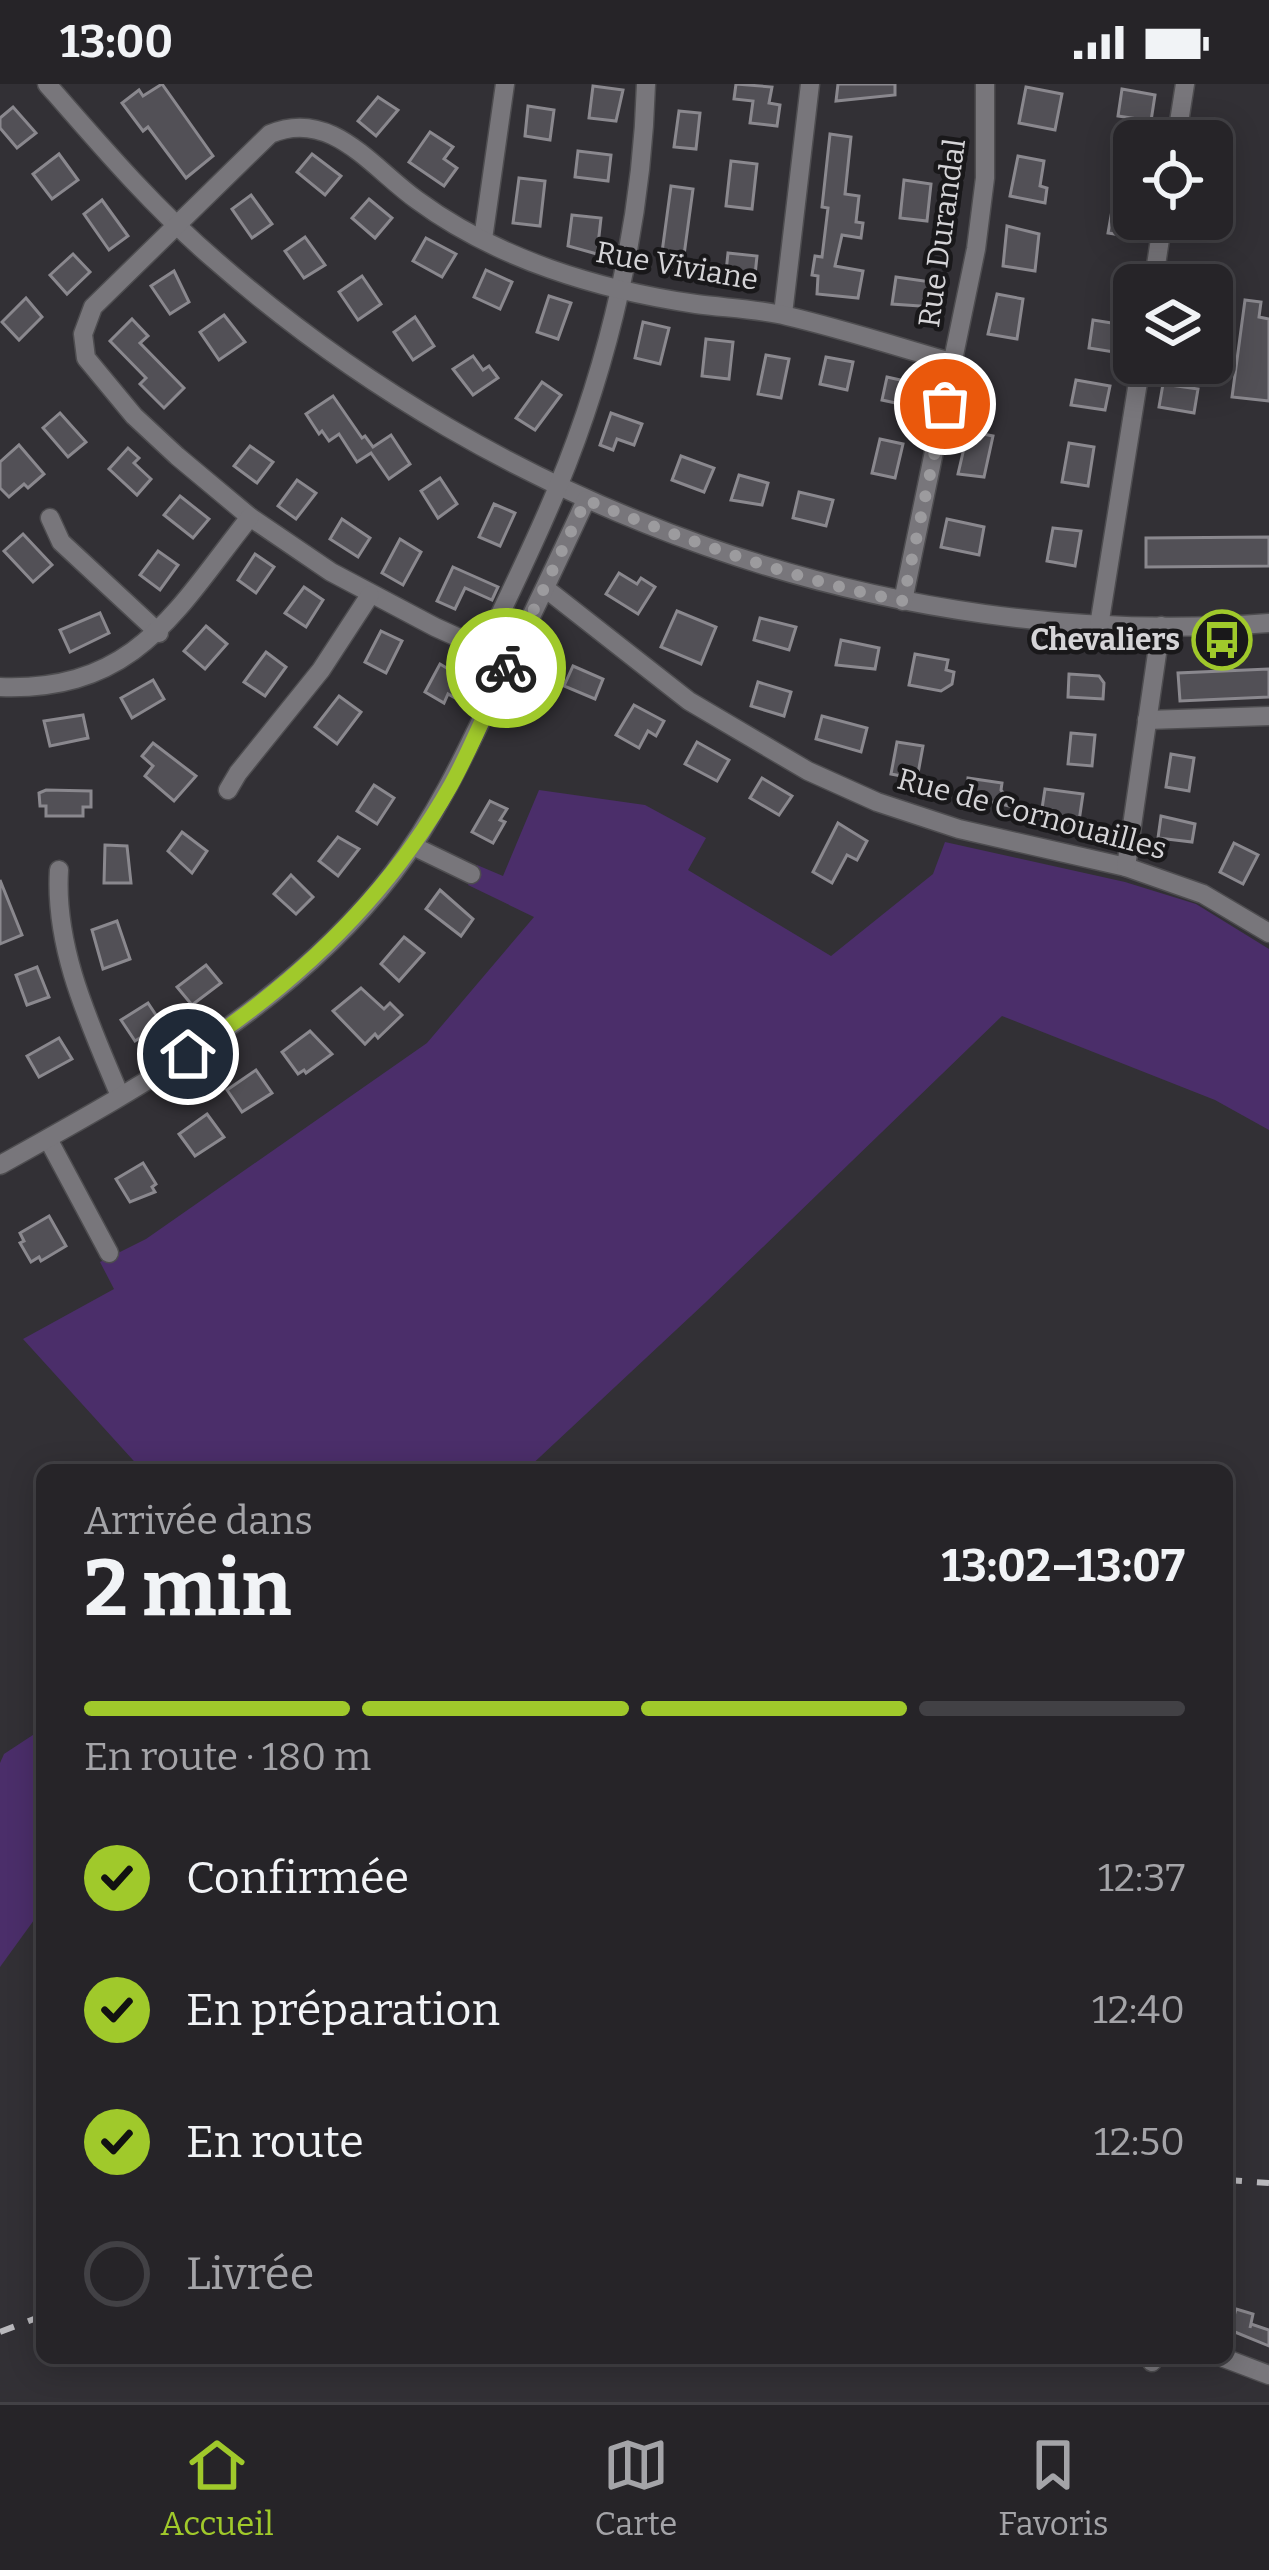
<!DOCTYPE html>
<html lang="fr">
<head>
<meta charset="utf-8">
<style>
  :root { --surface:#262428; --page:#2e2c30; --text:#f1f3f6; --muted:#a4a4a8; --line:#424145; --accent:#a0c92b }
  body { margin:0; font-family:Bitter,serif; background:var(--page); color:var(--text); height:100vh; display:flex; flex-direction:column; font-size:45px; white-space:nowrap }
  * { box-sizing:border-box; margin:0 }
  p { font-size:39px; color:var(--muted) }
  .icon { flex:none; width:66px; height:66px; fill:none; stroke:currentColor; stroke-width:2; stroke-linecap:round; stroke-linejoin:round }
  .map { position:relative; flex:1; overflow:hidden }
  .panel { position:absolute; left:36px; top:1380px; width:1197px; height:900px; display:flex; flex-direction:column; background:var(--surface); border-radius:18px; box-shadow:0 6px 30px #0003,0 0 0 3px var(--line) }
  .panel>* { flex:none }
  .tools { position:absolute; left:1113px; top:36px; display:grid; gap:24px }
  .tools a { display:grid; place-items:center; width:120px; height:120px; border-radius:18px; background:var(--surface); box-shadow:0 6px 30px #0003,0 0 0 3px var(--line); font-size:60px }
  .pin { position:absolute; display:grid; place-items:center; width:102px; height:102px; color:#fff; margin:-51px; border:6px solid #fff; border-radius:50%; box-shadow:0 3px 12px #0007 }
  .courier { position:absolute; display:grid; place-items:center; width:120px; height:120px; margin:-60px; border:9px solid #a0c92b; border-radius:50%; background:#fff; color:#222; box-shadow:0 3px 15px #0007 }
  .head em { font-style:normal; font-weight:700 }
  .head div { display:flex; flex-direction:column-reverse }
  .head { display:flex; align-items:center; justify-content:space-between; height:204px; padding:0 48px }
  h1 { font-size:78px; font-weight:700; line-height:90px }
  .bar { display:grid; grid-template-columns:repeat(4,1fr); gap:18px 12px; align-content:center; height:144px; padding:0 48px }
  .bar i { height:15px; border-radius:9px; background:var(--line) }
  .bar .current { background:var(--accent) }
  .bar p { grid-column:span 4 }
  ol { padding:0 48px; list-style:none }
  li { display:flex; align-items:center; gap:36px; height:132px }
  li p { margin-inline-start:auto }
  li .icon { padding:12px; border-radius:50%; background:var(--accent); color:#111; stroke-width:4 }
  li:last-child { color:var(--muted) }
  li i { width:66px; height:66px; border:6px solid var(--line); border-radius:50% }
  .status { display:flex; justify-content:space-between; align-items:center; height:84px; padding:0 60px; background:var(--surface); direction:ltr }
  .status svg { height:33px; fill:currentColor }
  .menu { display:flex; justify-content:space-around; align-items:center; height:168px; border-top:3px solid var(--line); background:var(--surface); font-size:33px; color:var(--muted) }
  .menu a { display:grid; justify-items:center; gap:6px }
  .menu .current { color:var(--accent) }
  .map>svg:first-child { display:block }
  .green { fill:#4b2e6a }
  .building { fill:#525056; stroke:#8a888e; stroke-width:3 }
  .lines { fill:none; stroke-linecap:round; stroke-linejoin:round }
  .minor-casing { stroke:#4e4d50; stroke-width:21 }
  .minor { stroke:#78767b; stroke-width:18 }
  .rail { stroke:#b9b8bc; stroke-width:6; stroke-dasharray:15 15; stroke-linecap:butt }
  .done { stroke:#9c9b9e; stroke-width:12; stroke-dasharray:0 21.6 }
  .route { stroke:#a0c92b; stroke-width:15 }
  .labels { text-anchor:middle; stroke-width:9; stroke-linejoin:round; paint-order:stroke }
  .street-label { font-size:30px; fill:#d5d4d7; stroke:#19181a }
  .poi-label { font-size:30px; font-weight:bold; fill:#d5d4d7; stroke:#19181a; text-anchor:end }
</style>
</head>
<body>
<div class="status"><b>13:00</b><svg viewBox="0 0 49 12"><path d="M0 12V9h3v3zM5 12V6h3v6zM10 12V3h3v9zM15 12V0h3v12zM26 1h20v11H26zM47 4h2v5h-2z"/></svg></div>
<div class="map">
<svg width="1269" height="2318" viewBox="0 0 1269 2318">
  <rect width="100%" height="100%" fill="#323035"/>
  <g class="green">
    <polygon points="539,706 645,721 706,754 688,786 831,872 933,790 945,758 1125,798 1196,820 1269,865 1269,1046 1215,1016 1002,932 706,1218 526,1386 142,1386 23,1255 114,1205 100,1178 146,1155 427,959 534,833 468,801 477,781 503,792"/>
    <polygon points="42,1645 42,1825 0,1883 0,1679 4,1670"/>
  </g>
  <g class="building">
    <polygon points="162,0 213,72 186,94 148,43 143,47 122,19 139,6 143,12"/>
    <polygon points="736,0 772,3 769,19 780,21 777,42 750,39 753,17 734,15"/>
    <polygon points="838,0 895,0 895,11 836,17"/>
    <polygon points="593,2 623,6 616,37 589,34"/>
    <polygon points="1026,3 1062,10 1055,46 1019,39"/>
    <polygon points="1122,5 1155,11 1151,37 1118,32"/>
    <polygon points="378,13 398,26 376,52 358,37"/>
    <polygon points="528,22 554,26 550,56 525,52"/>
    <polygon points="13,23 36,49 17,64 0,44 0,34"/>
    <polygon points="679,27 700,29 696,65 674,63"/>
    <polygon points="430,48 453,63 444,75 457,84 444,102 409,78"/>
    <polygon points="830,50 851,53 845,110 859,112 856,138 863,139 861,154 842,151 835,182 863,187 858,214 817,210 818,192 812,191 815,172 822,173 828,124 822,123"/>
    <polygon points="1118,62 1134,65 1133,153 1108,149 1118,92 1118,84 1114,83"/>
    <polygon points="578,67 611,71 608,97 575,93"/>
    <polygon points="59,70 78,96 52,115 33,90"/>
    <polygon points="312,70 341,92 325,111 297,88"/>
    <polygon points="1018,72 1044,77 1040,102 1047,104 1045,119 1010,112"/>
    <polygon points="731,77 757,80 752,125 726,122"/>
    <polygon points="519,94 545,97 540,142 513,139"/>
    <polygon points="904,96 931,100 927,137 900,134"/>
    <polygon points="671,102 693,105 682,186 660,183"/>
    <polygon points="251,111 272,140 252,154 232,125"/>
    <polygon points="369,115 392,134 375,154 352,134"/>
    <polygon points="102,116 128,152 109,166 84,130"/>
    <polygon points="572,131 601,134 597,170 568,162"/>
    <polygon points="1007,142 1039,150 1035,187 1003,182"/>
    <polygon points="305,153 325,181 304,194 285,167"/>
    <polygon points="426,154 456,170 442,193 413,177"/>
    <polygon points="728,169 757,172 754,201 725,197"/>
    <polygon points="73,170 90,188 67,210 50,191"/>
    <polygon points="486,186 512,198 500,225 474,213"/>
    <polygon points="174,187 189,218 170,230 151,202"/>
    <polygon points="362,192 381,220 358,236 339,208"/>
    <polygon points="896,193 938,199 934,223 892,220"/>
    <polygon points="997,210 1023,215 1017,255 988,250"/>
    <polygon points="549,212 571,219 558,255 537,248"/>
    <polygon points="26,214 42,233 19,256 2,238"/>
    <polygon points="1245,216 1261,218 1259,233 1269,235 1269,317 1232,313"/>
    <polygon points="224,231 245,258 219,276 200,248"/>
    <polygon points="415,233 434,262 413,276 394,248"/>
    <polygon points="132,235 148,252 140,259 184,304 164,324 140,300 146,294 110,257"/>
    <polygon points="1093,236 1118,240 1114,268 1089,264"/>
    <polygon points="643,238 669,244 660,280 635,274"/>
    <polygon points="706,255 733,258 729,295 702,292"/>
    <polygon points="766,271 789,275 781,314 758,310"/>
    <polygon points="473,272 483,286 489,282 498,294 473,311 453,285"/>
    <polygon points="826,273 853,278 847,306 820,300"/>
    <polygon points="887,293 918,300 914,323 882,316"/>
    <polygon points="1076,296 1110,302 1105,326 1071,321"/>
    <polygon points="542,298 561,311 535,346 516,334"/>
    <polygon points="1163,300 1198,305 1194,329 1159,323"/>
    <polygon points="333,312 362,354 365,352 373,363 391,351 410,380 389,395 371,369 357,378 339,350 329,357 322,347 319,350 306,330"/>
    <polygon points="60,329 86,358 68,373 43,344"/>
    <polygon points="611,329 642,340 634,361 617,355 613,366 600,361"/>
    <polygon points="968,347 993,352 984,393 958,390"/>
    <polygon points="880,355 903,360 895,394 872,389"/>
    <polygon points="1069,359 1094,363 1088,402 1062,398"/>
    <polygon points="19,361 44,390 28,404 24,400 9,413 0,404 0,378"/>
    <polygon points="250,362 273,378 257,399 234,382"/>
    <polygon points="128,364 139,374 134,379 151,395 137,411 109,385"/>
    <polygon points="681,372 714,384 704,408 672,396"/>
    <polygon points="739,391 768,399 762,421 731,416"/>
    <polygon points="440,394 457,420 438,434 421,407"/>
    <polygon points="297,396 316,409 296,435 278,422"/>
    <polygon points="799,408 833,416 826,442 793,434"/>
    <polygon points="180,412 209,435 193,454 164,431"/>
    <polygon points="494,420 515,429 500,462 479,453"/>
    <polygon points="342,435 370,454 358,473 330,455"/>
    <polygon points="947,435 984,443 979,471 941,463"/>
    <polygon points="1053,444 1081,447 1075,482 1047,477"/>
    <polygon points="23,450 52,481 33,498 4,467"/>
    <polygon points="1269,453 1269,482 1146,483 1146,454"/>
    <polygon points="400,455 421,468 403,501 382,489"/>
    <polygon points="158,467 178,481 160,506 140,491"/>
    <polygon points="255,470 274,483 256,509 238,496"/>
    <polygon points="453,483 498,503 492,516 465,504 455,525 437,517"/>
    <polygon points="619,489 637,500 641,494 655,503 638,530 606,510"/>
    <polygon points="304,503 323,516 306,543 285,529"/>
    <polygon points="677,527 716,543 701,580 661,563"/>
    <polygon points="100,529 109,549 70,568 60,546"/>
    <polygon points="760,534 796,543 789,566 754,556"/>
    <polygon points="206,542 227,560 205,585 184,567"/>
    <polygon points="381,547 402,557 386,589 365,578"/>
    <polygon points="841,556 879,564 875,585 836,581"/>
    <polygon points="266,568 286,583 265,612 244,598"/>
    <polygon points="915,570 948,576 946,586 954,588 952,600 941,607 909,601"/>
    <polygon points="440,580 465,595 455,614 448,610 444,619 425,608"/>
    <polygon points="573,582 603,595 595,615 564,602"/>
    <polygon points="1269,585 1269,613 1180,617 1178,589"/>
    <polygon points="1069,590 1099,592 1104,599 1103,615 1068,613"/>
    <polygon points="153,596 164,615 132,634 121,614"/>
    <polygon points="758,598 791,608 784,632 751,622"/>
    <polygon points="339,612 361,628 337,660 315,643"/>
    <polygon points="634,621 664,637 656,652 648,647 639,664 616,651"/>
    <polygon points="83,631 88,654 50,662 44,637"/>
    <polygon points="822,632 867,644 861,668 816,655"/>
    <polygon points="1071,649 1095,651 1092,682 1068,680"/>
    <polygon points="697,658 729,676 717,697 685,680"/>
    <polygon points="897,658 923,662 917,695 891,690"/>
    <polygon points="153,659 196,692 174,717 145,692 153,682 142,672"/>
    <polygon points="1171,670 1194,674 1189,707 1166,703"/>
    <polygon points="762,694 792,712 779,731 750,714"/>
    <polygon points="968,694 1002,699 1001,706 1014,723 966,712"/>
    <polygon points="374,701 394,714 377,740 357,727"/>
    <polygon points="1045,705 1083,710 1078,744 1062,742 1060,734 1041,731"/>
    <polygon points="46,706 91,707 91,723 83,723 83,732 46,732 46,722 40,722 39,709"/>
    <polygon points="490,717 507,725 500,736 505,738 493,759 472,748"/>
    <polygon points="1161,732 1195,740 1192,758 1158,754"/>
    <polygon points="838,739 867,757 857,776 847,771 832,799 813,788"/>
    <polygon points="182,748 207,767 192,789 168,767"/>
    <polygon points="338,753 359,765 338,792 319,777"/>
    <polygon points="1234,759 1258,771 1243,800 1220,788"/>
    <polygon points="105,761 127,762 131,799 104,799"/>
    <polygon points="291,791 313,813 296,830 274,810"/>
    <polygon points="0,796 22,851 0,860"/>
    <polygon points="440,806 473,835 461,852 426,825"/>
    <polygon points="117,837 130,875 103,885 92,846"/>
    <polygon points="404,853 424,869 399,897 381,880"/>
    <polygon points="206,881 221,899 192,921 177,903"/>
    <polygon points="37,883 49,913 27,921 16,891"/>
    <polygon points="361,904 384,925 390,919 402,931 378,954 375,950 365,960 333,927"/>
    <polygon points="148,919 162,940 135,957 121,936"/>
    <polygon points="310,947 332,970 306,989 304,986 298,990 282,968"/>
    <polygon points="59,954 72,975 39,993 27,972"/>
    <polygon points="256,986 272,1009 242,1028 227,1006"/>
    <polygon points="207,1030 224,1053 195,1072 179,1050"/>
    <polygon points="143,1079 156,1100 152,1103 155,1108 130,1118 116,1095"/>
    <polygon points="49,1132 66,1162 41,1177 39,1173 31,1178 20,1159 24,1157 20,1149"/>
    <polygon points="1236,2225 1253,2230 1250,2244 1251,2240 1269,2246 1269,2262 1230,2246"/>
  </g>
  <g class="lines">
    <g class="minor-casing">
      <g id="minor">
        <path d="M47,0c54,62 107,124 169,177 285,250 673,391 1053,362"/>
        <polyline points="1176,57 1185,0"/>
        <polyline points="483,155 505,0"/>
        <polyline points="1153,201 1163,135"/>
        <polyline points="783,230 810,0"/>
        <polyline points="50,434 61,458 159,549"/>
        <polyline points="545,504 689,617 808,687 877,718 959,745 1126,783 1203,810 1269,849"/>
        <polyline points="903,517 976,165 985,94 985,0"/>
        <polyline points="1099,542 1141,279"/>
        <path d="M484,565c24,-53 51,-106 73,-160 53,-128 85,-267 89,-405"/>
        <path d="M510,577l-75,-34 -104,-55 -81,-55 -73,-61 -43,-40 -48,-58 -3,-24 10,-27 177,-173c61,-26 101,33 147,66 80,59 182,90 279,104 30,4 62,5 91,12 56,13 111,31 167,47"/>
        <path d="M0,603c136,5 176,-77 250,-170"/>
        <polyline points="1147,636 1269,632"/>
        <polyline points="228,706 238,689 321,586 370,511"/>
        <polyline points="413,762 471,790"/>
        <polyline points="1126,783 1161,542"/>
        <path d="M59,786c-5,79 31,154 61,226"/>
        <polyline points="48,1055 109,1169"/>
        <path d="M0,1081c142,-79 292,-161 393,-292 45,-59 75,-125 107,-192 29,-60 58,-120 86,-181"/>
        <polyline points="1224,2274 1269,2291"/>
        <polyline points="1152,2278 1153,2274"/>
      </g>
    </g>
    <use href="#minor" class="minor"/>
    <g class="rail">
      <polyline points="1227,2096 1269,2099"/>
      <polyline points="0,2248 42,2232"/>
    </g>
  </g>
  <g class="lines">
    <path class="done" d="M506,584l80,-168c102,41 209,80 317,101l42,-197"/>
    <path class="route" d="M188,970c107,-69 200,-157 263,-269 21,-38 37,-79 55,-117"/>
  </g>
  <defs>
    <g id="bus-ring" transform="scale(3)"><circle r="9.5" fill="#19181a" stroke="#a0c92b" stroke-width="1.5"/><path d="M-5-6H5V4H4V6H2V4H-2V6H-4V4H-5ZM-3.5-4V0h7V-4ZM-3.5 1.2v1.5H-2V1.2ZM2 1.2v1.5H3.5V1.2Z" fill="#a0c92b"/></g>
  </defs>
  <g fill-rule="evenodd">
    <use href="#bus-ring" x="1222" y="556"/>
  </g>
  <g class="labels">
    <g class="street-label">
      <text transform="translate(942 149) rotate(-82)" y="10">Rue Durandal</text>
      <text transform="translate(677 182) rotate(10)" y="10">Rue Viviane</text>
      <text transform="translate(1032 730) rotate(15)" y="10">Rue de Cornouailles</text>
    </g>
    <g class="poi-label">
      <text x="1180" y="566">Chevaliers</text>
    </g>
  </g>
</svg>
<div class="tools">
<a><svg class="icon" aria-label="locate" viewBox="0 0 24 24"><circle cx="12" cy="12" r="6"/><path d="M12 2v4M12 18v4M2 12h4M18 12h4"/></svg></a>
<a><svg class="icon" aria-label="layers" viewBox="0 0 24 24"><path d="M12 4l9 5-9 5-9-5zM3 14l9 5 9-5"/></svg></a>
</div>
<div class="pin" style="left:945px;top:320px;background:#ea580c"><svg class="icon" aria-label="bag" viewBox="0 0 24 24"><path d="M5 8h14l-1 12H6zM9 8a3 3 0 0 1 6 0"/></svg></div>
<div class="pin" style="left:188px;top:970px;background:#1f2937"><svg class="icon" aria-label="home" viewBox="0 0 24 24"><path d="M3 11l9-7 9 7M6 9v11h12V9"/></svg></div>
<div class="courier" style="left:506px;top:584px"><svg class="icon" aria-label="bike" viewBox="0 0 24 24"><circle cx="6" cy="16" r="4"/><circle cx="18" cy="16" r="4"/><path d="M6 16l4-8h5l3 8M10 8l3 8H6M13 5h3"/></svg></div>
<section class="panel">
<div class="head"><div><h1>2 min</h1><p>Arrivée dans</p></div><em>13:02–13:07</em></div>
<div class="bar"><i class="current"></i><i class="current"></i><i class="current"></i><i></i><p>En route · 180 m</p></div>
<ol>
<li><svg class="icon" aria-label="check" viewBox="0 0 24 24"><path d="M5 12l5 5 9-10"/></svg>Confirmée<p>12:37</p></li>
<li><svg class="icon" aria-label="check" viewBox="0 0 24 24"><path d="M5 12l5 5 9-10"/></svg>En préparation<p>12:40</p></li>
<li><svg class="icon" aria-label="check" viewBox="0 0 24 24"><path d="M5 12l5 5 9-10"/></svg>En route<p>12:50</p></li>
<li><i></i>Livrée</li>
</ol>
</section>
</div>
<nav class="menu">
<a class="current"><svg class="icon" aria-label="home" viewBox="0 0 24 24"><path d="M3 11l9-7 9 7M6 9v11h12V9"/></svg>Accueil</a>
<a><svg class="icon" aria-label="map" viewBox="0 0 24 24"><path d="M3 6l6-2 6 2 6-2v14l-6 2-6-2-6 2zM9 4v14M15 6v14"/></svg>Carte</a>
<a><svg class="icon" aria-label="saved" viewBox="0 0 24 24"><path d="M7 4h10v16l-5-4-5 4z"/></svg>Favoris</a>
</nav>
</body>
</html>
